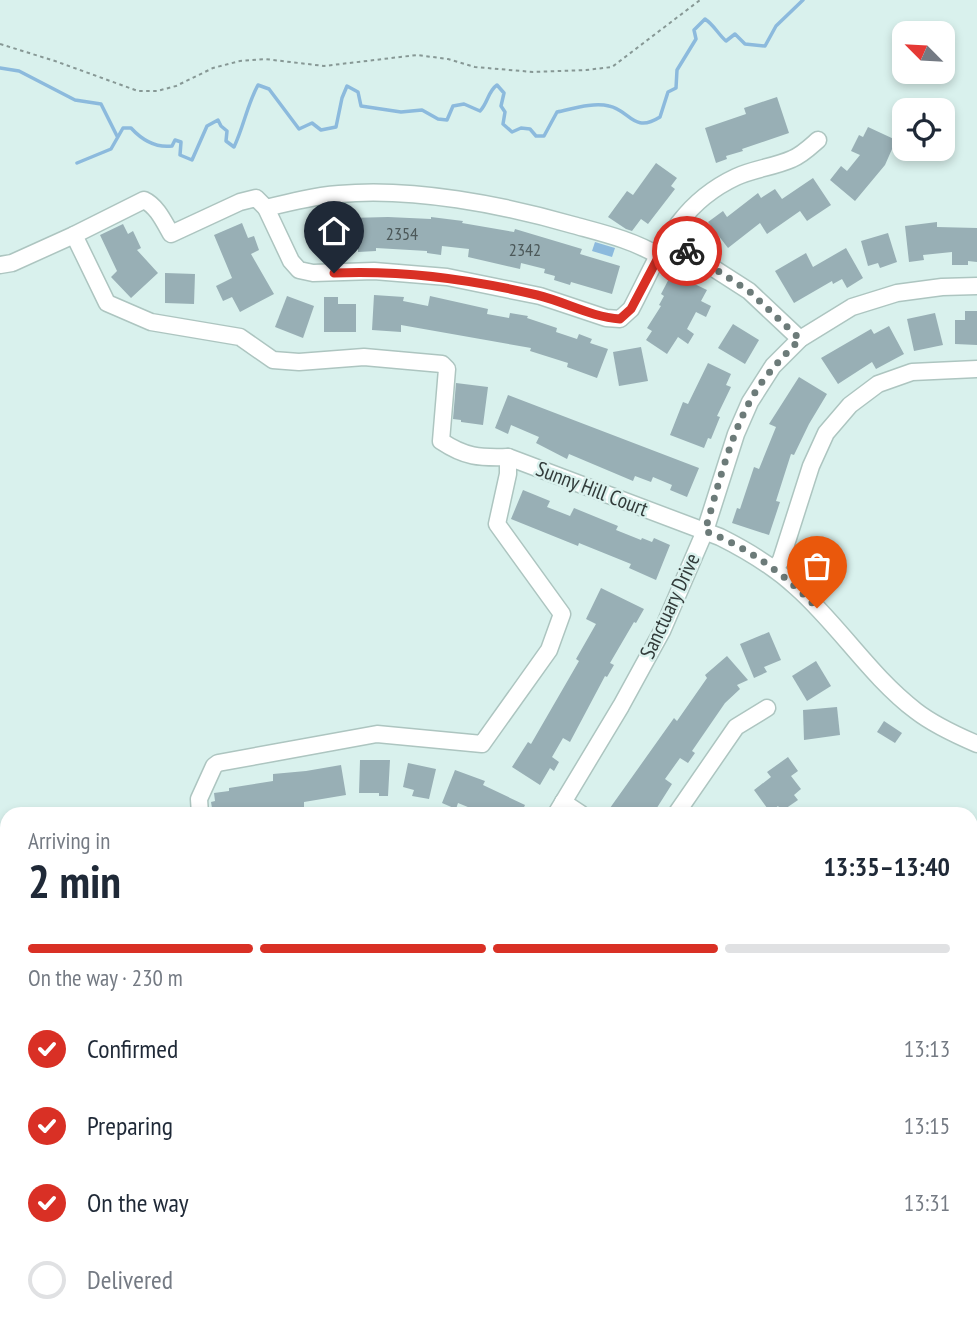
<!DOCTYPE html>
<html lang="en">
<head>
<meta charset="utf-8">
<style>
  :root { --surface:#fff; --page:#f2f2f3; --text:#1f2937; --muted:#747a83; --line:#e0e1e3; --accent:#d93025 }
  body { margin:0; font-family:"PT Sans Narrow",sans-serif; background:var(--page); color:var(--text); height:100vh; display:flex; flex-direction:column; font-size:26px; white-space:nowrap }
  * { box-sizing:border-box; margin:0 }
  p { font-size:23px; color:var(--muted) }
  .icon { flex:none; width:38px; height:38px; fill:none; stroke:currentColor; stroke-width:2; stroke-linecap:round; stroke-linejoin:round }
  .map { position:relative; flex:1; overflow:hidden }
  .sheet { position:absolute; left:0px; top:807px; width:978px; height:527px; display:flex; flex-direction:column; background:var(--surface); border-radius:21px 21px 0 0; box-shadow:0 4px 10px #0003 }
  .sheet>* { flex:none }
  .needle { width:46px; rotate:294deg }
  .fabs { position:absolute; left:892px; top:21px; display:grid; gap:14px }
  .fabs a { display:grid; place-items:center; width:63px; height:63px; border-radius:14px; background:var(--surface); box-shadow:0 4px 10px #0003; font-size:35px }
  .pin { position:absolute; display:grid; place-items:center; width:60px; height:60px; color:#fff; margin:-72px -30px; border-radius:50% 50% 50% 0; rotate:-45deg; box-shadow:0 0 7px #0007 }
  .pin .icon { rotate:45deg }
  .courier { position:absolute; display:grid; place-items:center; width:70px; height:70px; margin:-35px; border:5px solid #d93025; border-radius:50%; background:#fff; color:#222; box-shadow:0 2px 9px #0007 }
  .overview em { font-style:normal; font-weight:700 }
  .overview div { display:flex; flex-direction:column-reverse }
  .overview { display:flex; align-items:center; justify-content:space-between; height:119px; padding:0 28px }
  h1 { font-size:46px; font-weight:700; line-height:52px }
  .bar { display:grid; grid-template-columns:repeat(4,1fr); gap:10px 7px; align-content:center; height:84px; padding:0 28px }
  .bar i { height:9px; border-radius:5px; background:var(--line) }
  .bar .on { background:var(--accent) }
  .bar p { grid-column:span 4 }
  ol { padding:0 28px; list-style:none }
  li { display:flex; align-items:center; gap:21px; height:77px }
  li p { margin-inline-start:auto }
  li .icon { padding:7px; border-radius:50%; background:var(--accent); color:#fff; stroke-width:4 }
  li:last-child { color:var(--muted) }
  li i { width:38px; height:38px; border:4px solid var(--line); border-radius:50% }
  .map>svg:first-child { display:block }
  .water { fill:#8cbadd }
  .lines { fill:none; stroke-linecap:round; stroke-linejoin:round }
  .stream { stroke:#8cbadd; stroke-width:3.5 }
  .building { fill:#98afb5 }
  .minor-casing { stroke:#adc5c0; stroke-width:19 }
  .path { stroke:#879895; stroke-width:2; stroke-dasharray:3.5 3.5; stroke-linecap:butt }
  .minor { stroke:#fff; stroke-width:16 }
  .done { stroke:#6c7b79; stroke-width:7; stroke-dasharray:0 12.6 }
  .route { stroke:#d93025; stroke-width:9 }
  .labels { text-anchor:middle; stroke-width:5; stroke-linejoin:round; paint-order:stroke }
  .number-label { font-size:18px; fill:#4c5859 }
  .street-label { font-size:21px; fill:#323b3a; stroke:#d9f1ed }
</style>
</head>
<body>
<div class="map">
<svg width="977" height="1333" viewBox="0 0 977 1333">
  <rect width="100%" height="100%" fill="#d9f1ed"/>
  <polygon class="water" points="595,242 615,248 612,257 592,251"/>
  <g class="lines">
    <g class="stream">
      <polyline points="0,68 19,71 75,100 101,104 117,136"/>
      <path d="M77,163l34,-14 12,-21h8c12,13 25,20 41,18l3,-6 6,2 -1,13 12,5 15,-34 11,-6 3,6 6,5 -1,10 8,6c10,-21 13,-42 24,-62l11,4 30,40 13,-6 9,7 15,-3 6,-29 5,-12 11,6 3,14 40,6 21,-2 16,9 9,1 6,-14 11,-2 16,7c8,-8 8,-20 17,-26l7,8 -3,13 4,6 -2,12 9,8 9,-4 9,1 6,7h8l13,-24c15,-3 36,-10 52,-6 21,4 24,28 51,11l8,-25 8,-4 1,-18 19,-31 -2,-9 11,-11c9,6 13,15 21,22l9,-7 10,10 20,2 11,-20 27,-26"/>
    </g>
  </g>
  <g class="building">
    <polygon points="777,97 789,133 742,149 743,151 726,156 727,159 716,163 705,128 746,114 744,108"/>
    <polygon points="868,127 896,140 885,165 855,201 830,180 841,166 847,171 860,155 851,151 859,135 863,137"/>
    <polygon points="656,163 677,178 671,186 675,189 648,224 641,219 632,231 626,229 608,217 627,191 633,195"/>
    <polygon points="813,178 831,205 807,221 800,211 767,234 760,223 728,248 708,222 723,211 727,217 758,193 761,198 775,189 782,199"/>
    <polygon points="388,217 431,219 431,217 463,221 462,223 514,232 515,229 582,249 580,254 620,266 612,294 571,282 570,285 554,280 555,276 544,273 545,269 521,263 520,269 468,257 469,249 442,246 441,255 427,253 427,251 376,248 376,251 358,252 358,244 340,244 340,250 322,250 322,245 311,245 311,219"/>
    <polygon points="937,222 937,227 977,228 977,262 968,261 968,265 952,265 952,252 923,255 924,260 909,262 905,226"/>
    <polygon points="242,223 248,238 254,236 259,250 251,254 274,294 240,312 232,297 223,301 216,286 232,278 214,235"/>
    <polygon points="123,224 128,234 133,231 141,248 137,250 158,273 131,298 111,277 117,271 100,235"/>
    <polygon points="888,233 897,262 880,268 878,263 868,266 861,241"/>
    <polygon points="846,248 863,278 847,288 842,279 833,284 832,281 794,303 775,271 806,253 813,267"/>
    <polygon points="165,273 195,274 194,304 165,303"/>
    <polygon points="672,273 707,290 701,301 711,306 706,317 696,312 687,329 694,334 688,344 678,337 667,354 646,340 652,331 647,328 661,306 659,305 664,296 661,294"/>
    <polygon points="374,295 404,297 403,301 428,306 430,296 488,309 487,314 509,318 510,313 528,316 527,318 557,328 556,332 577,339 579,334 592,339 590,343 608,349 597,378 567,367 568,363 530,351 531,348 401,325 401,332 372,330"/>
    <polygon points="287,296 314,306 303,338 275,327"/>
    <polygon points="324,297 338,297 338,304 356,304 356,332 324,332"/>
    <polygon points="965,311 977,311 977,345 955,344 955,320 965,320"/>
    <polygon points="935,313 943,345 914,351 907,319"/>
    <polygon points="733,324 759,340 745,364 718,348"/>
    <polygon points="889,326 904,354 876,369 872,362 838,384 821,358 871,329 874,334"/>
    <polygon points="641,347 648,381 619,386 613,352"/>
    <polygon points="708,363 731,374 726,385 731,387 717,416 720,417 711,439 708,438 704,448 670,435 683,402 688,404"/>
    <polygon points="799,377 827,394 809,424 794,455 791,454 776,501 780,502 769,535 732,523 737,508 740,509 754,467 759,469 776,427 769,424"/>
    <polygon points="456,383 488,387 483,425 461,422 461,420 453,419"/>
    <polygon points="508,395 699,468 687,497 670,490 672,485 653,477 651,482 635,476 633,481 569,454 567,459 536,443 539,437 511,425 508,434 495,428"/>
    <polygon points="523,490 550,501 547,507 570,516 574,508 618,526 616,530 641,540 642,538 652,542 654,538 670,545 656,580 629,568 631,564 579,543 578,546 511,519"/>
    <polygon points="601,588 644,609 636,623 634,622 610,663 614,665 607,677 605,676 570,742 563,738 552,757 559,762 554,771 550,768 540,785 512,767 528,742 531,744 579,661 576,659 596,624 586,619"/>
    <polygon points="769,632 781,660 764,667 767,672 754,678 740,644"/>
    <polygon points="727,656 748,680 737,685 740,689 725,703 692,751 695,753 688,763 680,758 665,779 672,784 653,814 618,814 610,808 674,718 677,721 707,678 705,675"/>
    <polygon points="816,661 831,686 807,701 792,676"/>
    <polygon points="837,707 840,735 804,740 803,710"/>
    <polygon points="884,721 902,733 895,743 877,732"/>
    <polygon points="788,757 798,771 791,776 801,789 794,795 798,800 782,811 778,806 770,812 754,790 771,777 767,772"/>
    <polygon points="360,760 390,760 388,796 379,796 379,793 359,793"/>
    <polygon points="408,763 436,769 429,799 412,796 414,790 403,787"/>
    <polygon points="341,765 346,795 304,802 304,808 262,808 263,814 233,814 233,812 213,814 211,802 215,801 214,793 229,791 229,788 273,781 273,774 306,771"/>
    <polygon points="455,770 485,781 483,785 525,805 521,814 485,814 458,803 456,809 442,803"/>
  </g>
  <g class="lines">
    <g class="minor-casing">
      <g id="minor">
        <path d="M818,140c-8,7 -16,15 -26,19 -18,8 -39,10 -56,18 -60,28 -76,77 -105,132l-11,10 -14,-1 -66,-22 -93,-19 -73,-6 -61,2 -14,-3 -8,-9 -25,-53 -10,-10 -16,4 -69,32c-7,-12 -14,-28 -27,-34l-70,35 33,68 44,19 89,15 33,23 26,2 65,-5 78,7 5,5 -6,72c24,16 38,17 67,16l212,80c28,14 53,29 76,50 43,38 74,89 120,124 18,14 40,24 61,33"/>
        <path d="M266,208c24,-6 48,-12 73,-14 73,-7 165,11 234,31 29,8 60,15 86,31"/>
        <polyline points="668,239 749,291 800,339"/>
        <polyline points="0,265 12,263 74,235"/>
        <polyline points="775,569 781,560 811,466 826,433 850,405 878,384 912,372 977,369"/>
        <polyline points="563,802 581,814"/>
        <polyline points="200,814 199,799 214,766 218,763 377,734 482,744 549,650 562,614 497,524 508,474 508,457"/>
        <polyline points="556,814 621,706 662,631 705,531 736,434 750,402 773,366 800,339 852,307 897,293 942,287 977,286"/>
        <polyline points="676,814 736,727 767,708"/>
        <polyline points="0,992 7,990"/>
        <polyline points="0,1050 7,1068"/>
        <polyline points="0,1181 7,1203"/>
        <polyline points="74,1326 81,1333"/>
        <polyline points="318,1333 321,1326"/>
      </g>
    </g>
    <polyline class="path" points="0,44 55,61 138,91 157,91 176,86 213,68 240,61 265,59 324,66 417,55 448,59 475,67 533,72 586,70 612,67 700,0"/>
    <use href="#minor" class="minor"/>
  </g>
  <g class="lines">
    <path class="done" d="M687,251l62,40 51,48c-19,20 -38,39 -51,64 -20,37 -32,87 -44,128 44,17 80,43 112,77"/>
    <path class="route" d="M334,273c69,-3 136,6 203,22 29,7 54,22 83,24l11,-10 37,-70 19,12"/>
  </g>
  <g class="labels">
    <g class="number-label">
      <text x="402" y="240">2354</text>
      <text x="525" y="256">2342</text>
    </g>
    <g class="street-label">
      <text transform="translate(592 489) rotate(21)" y="7">Sunny Hill Court</text>
      <text transform="translate(670 606) rotate(-65)" y="7">Sanctuary Drive</text>
    </g>
  </g>
</svg>
<div class="fabs">
<a><svg class="needle" viewBox="-14 -14 28 28"><path d="M0-13l5 13h-10z" fill="#e53935"/><path d="M0 13l5-13h-10z" fill="#747a83"/></svg></a>
<a><svg class="icon" aria-label="locate" viewBox="0 0 24 24"><circle cx="12" cy="12" r="6"/><path d="M12 2v4M12 18v4M2 12h4M18 12h4"/></svg></a>
</div>
<div class="pin" style="left:817px;top:608px;background:#ea580c"><svg class="icon" aria-label="bag" viewBox="0 0 24 24"><path d="M5 8h14l-1 12H6zM9 8a3 3 0 0 1 6 0"/></svg></div>
<div class="pin" style="left:334px;top:273px;background:#1f2937"><svg class="icon" aria-label="home" viewBox="0 0 24 24"><path d="M3 11l9-7 9 7M6 9v11h12V9"/></svg></div>
<div class="courier" style="left:687px;top:251px"><svg class="icon" aria-label="bike" viewBox="0 0 24 24"><circle cx="6" cy="16" r="4"/><circle cx="18" cy="16" r="4"/><path d="M6 16l4-8h5l3 8M10 8l3 8H6M13 5h3"/></svg></div>
<section class="sheet">
<div class="overview"><div><h1>2 min</h1><p>Arriving in</p></div><em>13:35–13:40</em></div>
<div class="bar"><i class="on"></i><i class="on"></i><i class="on"></i><i></i><p>On the way · 230 m</p></div>
<ol>
<li><svg class="icon" aria-label="check" viewBox="0 0 24 24"><path d="M5 12l5 5 9-10"/></svg>Confirmed<p>13:13</p></li>
<li><svg class="icon" aria-label="check" viewBox="0 0 24 24"><path d="M5 12l5 5 9-10"/></svg>Preparing<p>13:15</p></li>
<li><svg class="icon" aria-label="check" viewBox="0 0 24 24"><path d="M5 12l5 5 9-10"/></svg>On the way<p>13:31</p></li>
<li><i></i>Delivered</li>
</ol>
</section>
</div>
</body>
</html>
